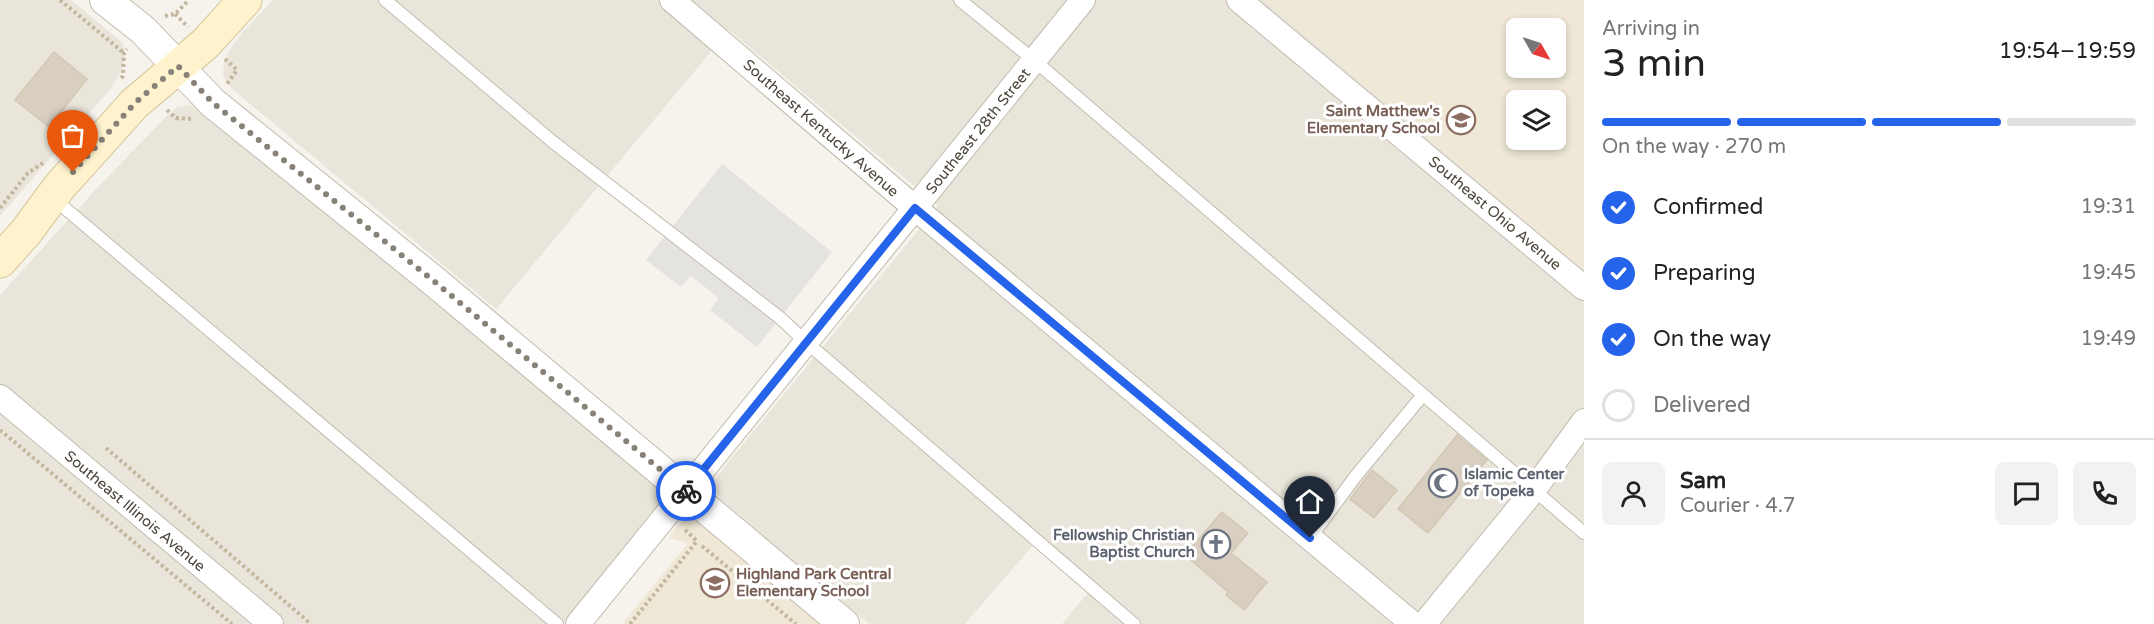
<!DOCTYPE html>
<html lang="en">
<head>
<meta charset="utf-8">
<style>
  :root { --surface:#fff; --page:#f2f2f2; --text:#222; --muted:#767676; --line:#e0e0e0; --accent:#2563eb }
  body { margin:0; font-family:"Varela Round",sans-serif; background:var(--page); color:var(--text); height:100vh; display:flex; flex-direction:column; font-size:22px; white-space:nowrap }
  * { box-sizing:border-box; margin:0 }
  p { font-size:20px; color:var(--muted) }
  .icon { flex:none; width:33px; height:33px; fill:none; stroke:currentColor; stroke-width:2; stroke-linecap:round; stroke-linejoin:round }
  .map { position:relative; flex:1; overflow:hidden }
  .drawer { display:flex; flex-direction:column; background:var(--surface); width:570px }
  .drawer>* { flex:none }
  .needle { width:39px; rotate:129deg }
  .controls { position:absolute; left:1506px; top:18px; display:grid; gap:12px }
  .controls a { display:grid; place-items:center; width:60px; height:60px; border-radius:9px; background:var(--surface); box-shadow:0 3px 9px #0003; font-size:30px }
  .pin { position:absolute; display:grid; place-items:center; width:51px; height:51px; color:#fff; margin:-62px -26px; border-radius:50% 50% 50% 0; rotate:-45deg; box-shadow:0 0 6px #0007 }
  .pin .icon { rotate:45deg }
  .courier { position:absolute; display:grid; place-items:center; width:60px; height:60px; margin:-30px; border:4px solid #2563eb; border-radius:50%; background:#fff; color:#222; box-shadow:0 2px 8px #0007 }
  .summary em { font-style:normal; font-weight:600 }
  .summary div { display:flex; flex-direction:column-reverse }
  .summary { display:flex; align-items:center; justify-content:space-between; height:102px; padding:0 18px }
  h1 { font-size:39px; font-weight:600; line-height:45px }
  .bar { display:grid; grid-template-columns:repeat(4,1fr); gap:9px 6px; align-content:center; height:72px; padding:0 18px }
  .bar i { height:8px; border-radius:4px; background:var(--line) }
  .bar .selected { background:var(--accent) }
  .bar p { grid-column:span 4 }
  .line { display:flex; align-items:center; gap:15px; padding:0 18px; border-top:2px solid var(--line) }
  .line div { flex:1 }
  .round { display:grid; place-items:center; flex:none; width:63px; height:63px; border-radius:9px; background:var(--page) }
  ol { padding:0 18px; list-style:none }
  li { display:flex; align-items:center; gap:18px; height:66px }
  li p { margin-inline-start:auto }
  li .icon { padding:6px; border-radius:50%; background:var(--accent); color:#fff; stroke-width:4 }
  li:last-child { color:var(--muted) }
  li i { width:33px; height:33px; border:3px solid var(--line); border-radius:50% }
  main { display:flex; flex:1; min-height:0 }
  .map>svg:first-child { display:block }
  .residential { fill:#eae5da }
  .education { fill:#efe8d6; fill-rule:evenodd }
  .parking { fill:#e5e3e0 }
  .building { fill:#d8cfc1; stroke:#d3c7b4; stroke-width:1.5 }
  .lines { fill:none; stroke-linecap:round; stroke-linejoin:round }
  .service-casing { stroke:#c2bbae; stroke-width:14 }
  .minor-casing { stroke:#c2bbae; stroke-width:26 }
  .tertiary-casing { stroke:#c2bbae; stroke-width:32 }
  .secondary-casing { stroke:#d6c79b; stroke-width:35 }
  .path { stroke:#c4b79f; stroke-width:4; stroke-dasharray:3 3; stroke-linecap:butt }
  .service { stroke:#fff; stroke-width:12 }
  .minor { stroke:#fff; stroke-width:24 }
  .tertiary { stroke:#fff; stroke-width:30 }
  .secondary { stroke:#fff3cd; stroke-width:33 }
  .done { stroke:#878178; stroke-width:6; stroke-dasharray:0 10.8 }
  .route { stroke:#2563eb; stroke-width:8 }
  .labels { text-anchor:middle; stroke-width:6; stroke-linejoin:round; paint-order:stroke }
  .education-label { font-size:15px; font-weight:bold; fill:#785e54; stroke:#fff; text-anchor:end }
  .street-label { font-size:15px; fill:#4b4439; stroke:#fff }
  .worship-label { font-size:15px; font-weight:bold; fill:#5b616d; stroke:#fff; text-anchor:start }
</style>
</head>
<body>
<main>
<div class="map">
<svg width="1584" height="624" viewBox="0 0 1584 624">
  <rect width="100%" height="100%" fill="#f6f3ec"/>
  <g class="residential">
    <polygon points="0,0 71,0 123,43 126,54 121,71 111,88 0,216"/>
    <polygon points="273,0 1264,0 1584,270 1584,624 1062,624 1096,583 1041,536 965,624 869,624 721,500 715,487 717,476 938,206 729,30 496,309 232,89 223,75 224,63 229,51 242,33"/>
    <polygon points="191,105 202,110 656,481 662,493 660,504 563,624 0,624 0,295 98,187 163,120 177,107"/>
  </g>
  <g class="education">
    <path d="M1264,0h320v270zM1516,28h40v40h-40zM1516,100h40v40h-40z"/>
    <polygon points="690,520 700,521 823,624 622,624 688,543 668,538 682,521"/>
  </g>
  <polygon class="parking" points="722,164 832,252 757,347 710,310 719,298 691,276 681,287 646,260"/>
  <g class="building">
    <polygon points="54,52 87,79 49,127 15,100"/>
    <polygon points="1457,435 1487,460 1428,533 1398,509"/>
    <polygon points="1372,470 1397,490 1374,518 1350,499"/>
    <polygon points="1222,512 1248,533 1231,553 1267,582 1244,610 1226,595 1228,592 1185,555"/>
  </g>
  <g class="lines">
    <g class="service-casing">
      <g id="service">
        <polyline points="385,0 553,142 779,317 806,342 1134,624"/>
        <polyline points="960,0 1035,61 1584,533"/>
        <polyline points="54,199 557,624"/>
        <polyline points="1310,538 1355,477 1422,396"/>
      </g>
    </g>
    <g class="minor-casing">
      <g id="minor">
        <polyline points="672,0 915,208 1413,624"/>
        <polyline points="1239,0 1584,288"/>
        <polyline points="0,397 271,624"/>
        <polyline points="578,624 1083,0"/>
        <polyline points="1424,624 1533,491 1584,421"/>
      </g>
    </g>
    <g class="tertiary-casing">
      <polyline id="tertiary" points="105,0 143,30 213,103 435,282 844,624"/>
    </g>
    <g class="secondary-casing">
      <polyline id="secondary" points="0,261 26,232 60,186 135,103 205,44 245,0"/>
    </g>
    <g class="path">
      <polyline points="60,0 124,53"/>
      <polyline points="175,14 188,27"/>
      <polyline points="165,16 175,14 189,0"/>
      <polyline points="225,59 237,70 227,84"/>
      <polyline points="121,78 123,76 124,53 127,49"/>
      <polyline points="167,110 176,118 192,119"/>
      <polyline points="0,208 28,173 43,163"/>
      <polyline points="0,430 232,624"/>
      <polyline points="106,448 311,624"/>
      <polyline points="702,546 796,624"/>
      <polyline points="630,624 697,541 683,528"/>
    </g>
    <use href="#service" class="service"/>
    <use href="#minor" class="minor"/>
    <use href="#tertiary" class="tertiary"/>
    <use href="#secondary" class="secondary"/>
  </g>
  <g class="lines">
    <polyline class="done" points="73,172 135,103 178,66 213,103 435,282 686,491"/>
    <polyline class="route" points="686,491 915,208 1310,538"/>
  </g>
  <defs>
    <g id="school-ring" transform="scale(1.5)"><circle r="9.5" fill="#fff" stroke="#8d6e63" stroke-width="1.5"/><path d="M0-5L7-2L0 1L-7-2ZM-4 1L0 2.5L4 1V4Q0 6-4 4Z" fill="#8d6e63"/></g>
    <g id="mosque-ring" transform="scale(1.5)"><circle r="9.5" fill="#fff" stroke="#6b7280" stroke-width="1.5"/><path d="M3.5-4.9A6 6 0 1 0 3.5 4.9A5 5 0 1 1 3.5-4.9Z" fill="#6b7280"/></g>
    <g id="church-ring" transform="scale(1.5)"><circle r="9.5" fill="#fff" stroke="#6b7280" stroke-width="1.5"/><path d="M-1.2-6h2.4v3.5h3.3v2.4h-3.3V6h-2.4V-.1h-3.3v-2.4h3.3Z" fill="#6b7280"/></g>
  </defs>
  <g fill-rule="evenodd">
    <use href="#school-ring" x="1461" y="120"/>
    <use href="#mosque-ring" x="1443" y="483"/>
    <use href="#church-ring" x="1216" y="544"/>
    <use href="#school-ring" x="715" y="583"/>
  </g>
  <g class="labels">
    <g class="education-label">
      <text x="1440" y="116">Saint Matthew's<tspan x="1440" dy="17">Elementary School</tspan></text>
      <text x="736" y="579" text-anchor="start">Highland Park Central<tspan x="736" dy="17">Elementary School</tspan></text>
    </g>
    <g class="street-label">
      <text transform="translate(821 128) rotate(41)" y="5">Southeast Kentucky Avenue</text>
      <text transform="translate(978 131) rotate(-51)" y="5">Southeast 28th Street</text>
      <text transform="translate(1495 213) rotate(40)" y="5">Southeast Ohio Avenue</text>
      <text transform="translate(135 511) rotate(40)" y="5">Southeast Illinois Avenue</text>
    </g>
    <g class="worship-label">
      <text x="1464" y="479">Islamic Center<tspan x="1464" dy="17">of Topeka</tspan></text>
      <text x="1195" y="540" text-anchor="end">Fellowship Christian<tspan x="1195" dy="17">Baptist Church</tspan></text>
    </g>
  </g>
</svg>
<div class="controls">
<a><svg class="needle" viewBox="-14 -14 28 28"><path d="M0-13l5 13h-10z" fill="#e53935"/><path d="M0 13l5-13h-10z" fill="#767676"/></svg></a>
<a><svg class="icon" aria-label="layers" viewBox="0 0 24 24"><path d="M12 4l9 5-9 5-9-5zM3 14l9 5 9-5"/></svg></a>
</div>
<div class="pin" style="left:73px;top:172px;background:#ea580c"><svg class="icon" aria-label="bag" viewBox="0 0 24 24"><path d="M5 8h14l-1 12H6zM9 8a3 3 0 0 1 6 0"/></svg></div>
<div class="pin" style="left:1310px;top:538px;background:#1f2937"><svg class="icon" aria-label="home" viewBox="0 0 24 24"><path d="M3 11l9-7 9 7M6 9v11h12V9"/></svg></div>
<div class="courier" style="left:686px;top:491px"><svg class="icon" aria-label="bike" viewBox="0 0 24 24"><circle cx="6" cy="16" r="4"/><circle cx="18" cy="16" r="4"/><path d="M6 16l4-8h5l3 8M10 8l3 8H6M13 5h3"/></svg></div>
</div>
<section class="drawer">
<div class="summary"><div><h1>3 min</h1><p>Arriving in</p></div><em>19:54–19:59</em></div>
<div class="bar"><i class="selected"></i><i class="selected"></i><i class="selected"></i><i></i><p>On the way · 270 m</p></div>
<ol>
<li><svg class="icon" aria-label="check" viewBox="0 0 24 24"><path d="M5 12l5 5 9-10"/></svg>Confirmed<p>19:31</p></li>
<li><svg class="icon" aria-label="check" viewBox="0 0 24 24"><path d="M5 12l5 5 9-10"/></svg>Preparing<p>19:45</p></li>
<li><svg class="icon" aria-label="check" viewBox="0 0 24 24"><path d="M5 12l5 5 9-10"/></svg>On the way<p>19:49</p></li>
<li><i></i>Delivered</li>
</ol>
<div class="line" style="height:108px"><a class="round"><svg class="icon" aria-label="person" viewBox="0 0 24 24"><circle cx="12" cy="8" r="4"/><path d="M4 21q1-7 8-7t8 7"/></svg></a><div><b>Sam</b><p>Courier · 4.7</p></div><a class="round"><svg class="icon" aria-label="chat" viewBox="0 0 24 24"><path d="M4 5h16v11H9l-5 4z"/></svg></a><a class="round"><svg class="icon" aria-label="phone" viewBox="0 0 24 24"><path d="M5 4h4l2 5-3 2q2 4 5 5l2-3 5 2v4C11 20 4 13 5 4z"/></svg></a></div>
</section>
</main>
</body>
</html>
